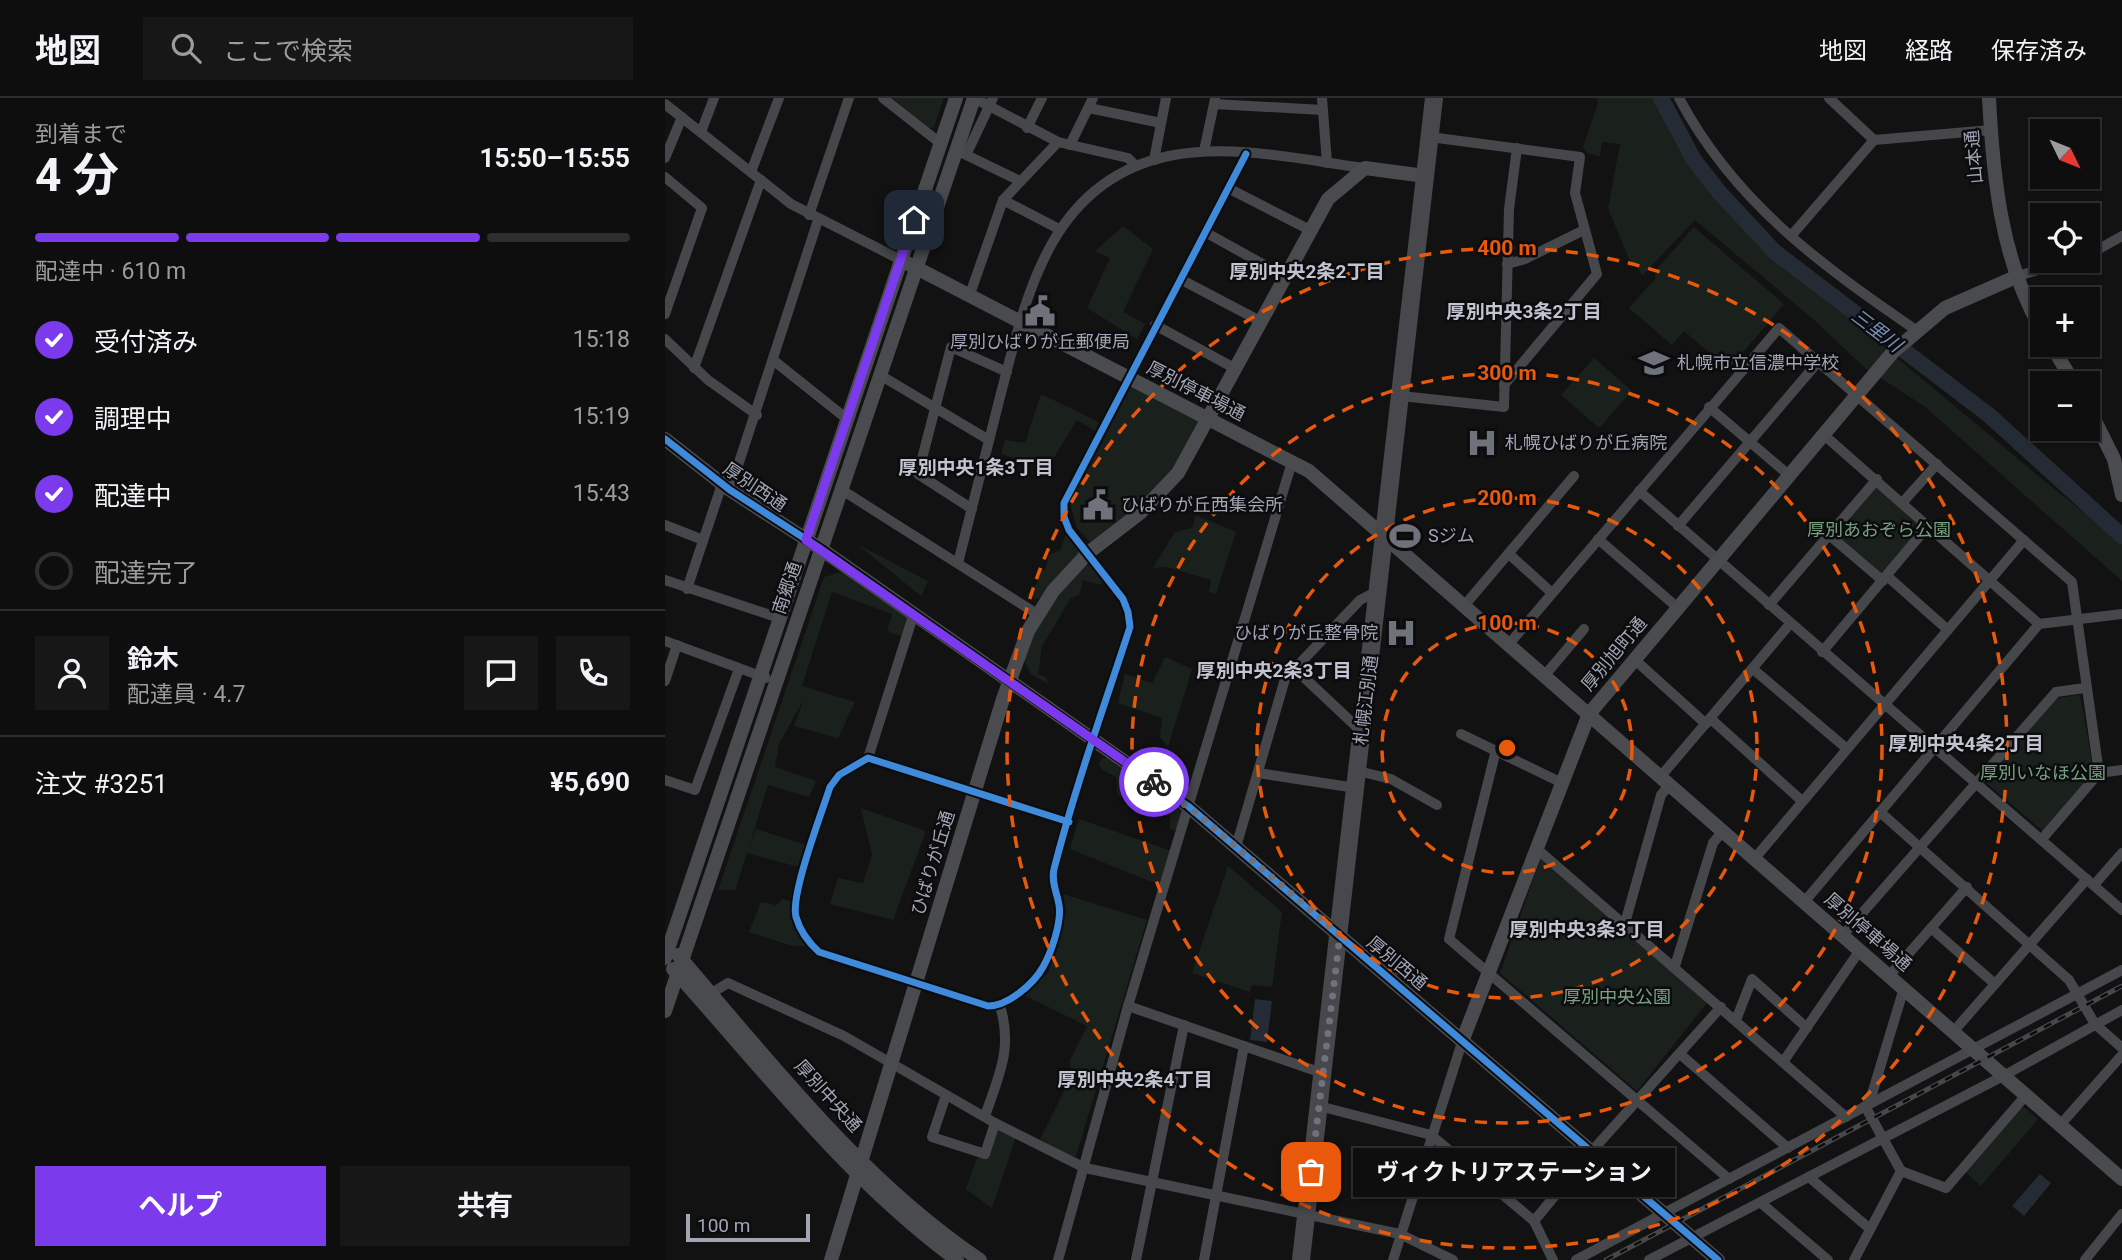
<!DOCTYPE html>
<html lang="ja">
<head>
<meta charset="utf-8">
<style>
  :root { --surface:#0e0e0e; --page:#171717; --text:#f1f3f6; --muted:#9b9c9e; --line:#2e2e2e; --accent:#7c3aed }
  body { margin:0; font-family:Roboto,"Noto Sans JP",sans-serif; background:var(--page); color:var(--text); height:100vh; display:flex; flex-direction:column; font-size:26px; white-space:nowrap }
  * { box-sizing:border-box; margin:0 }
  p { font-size:23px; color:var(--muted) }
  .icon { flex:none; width:38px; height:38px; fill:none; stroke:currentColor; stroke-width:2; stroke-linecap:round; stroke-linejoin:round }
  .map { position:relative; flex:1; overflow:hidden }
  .panel { display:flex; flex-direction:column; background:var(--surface); width:665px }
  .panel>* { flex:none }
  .needle { width:46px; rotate:133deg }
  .buttons { position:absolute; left:1365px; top:21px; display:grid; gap:14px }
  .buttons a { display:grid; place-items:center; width:70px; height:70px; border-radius:0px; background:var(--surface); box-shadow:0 2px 5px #0004,0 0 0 2px var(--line); font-size:35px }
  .scale { position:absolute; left:21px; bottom:18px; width:124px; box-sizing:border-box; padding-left:7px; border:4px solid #a1a5b4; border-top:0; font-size:19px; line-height:24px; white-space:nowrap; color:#a1a5b4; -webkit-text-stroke:5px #0c0c0e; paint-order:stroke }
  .pin { position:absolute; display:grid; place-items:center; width:60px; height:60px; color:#fff; margin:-30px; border-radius:14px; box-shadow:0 4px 10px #0006 }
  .courier { position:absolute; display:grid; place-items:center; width:70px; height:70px; margin:-35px; border:5px solid #7c3aed; border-radius:50%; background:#fff; color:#222; box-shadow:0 2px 9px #0007 }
  .bubble { position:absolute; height:49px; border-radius:0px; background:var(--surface); box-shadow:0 2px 5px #0004,0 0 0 2px var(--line); font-size:23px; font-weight:700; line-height:49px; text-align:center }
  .headline em { font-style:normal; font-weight:700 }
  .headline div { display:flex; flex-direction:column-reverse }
  .headline { display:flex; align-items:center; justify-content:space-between; height:119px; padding:0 35px }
  h1 { font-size:46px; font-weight:700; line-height:52px }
  .bar { display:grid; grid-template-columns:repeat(4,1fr); gap:10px 7px; align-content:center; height:84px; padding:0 35px }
  .bar i { height:9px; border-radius:5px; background:var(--line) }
  .bar .on { background:var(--accent) }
  .bar p { grid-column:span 4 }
  .line { display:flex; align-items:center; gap:18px; padding:0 35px; border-top:2px solid var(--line) }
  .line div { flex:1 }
  .round { display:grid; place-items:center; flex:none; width:74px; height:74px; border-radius:0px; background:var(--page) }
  ol { padding:0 35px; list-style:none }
  li { display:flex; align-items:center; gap:21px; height:77px }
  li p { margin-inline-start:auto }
  li .icon { padding:7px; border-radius:50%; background:var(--accent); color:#fff; stroke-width:4 }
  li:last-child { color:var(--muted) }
  li i { width:38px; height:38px; border:4px solid var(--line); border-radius:50% }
  .cta { display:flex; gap:14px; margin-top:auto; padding:14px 35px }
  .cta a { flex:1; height:80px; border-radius:0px; background:var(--accent); color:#fff; font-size:28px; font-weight:700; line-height:80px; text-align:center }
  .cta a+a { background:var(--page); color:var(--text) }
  header { display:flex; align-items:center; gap:42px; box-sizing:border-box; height:98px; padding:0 35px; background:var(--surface); border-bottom:2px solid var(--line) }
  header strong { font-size:33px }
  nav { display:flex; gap:38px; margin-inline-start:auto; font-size:24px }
  .search { width:490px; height:63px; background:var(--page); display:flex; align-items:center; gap:18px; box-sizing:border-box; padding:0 24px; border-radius:0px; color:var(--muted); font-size:26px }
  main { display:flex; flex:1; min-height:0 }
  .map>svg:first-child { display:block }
  .green { fill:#1a211c }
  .water { fill:#252b34 }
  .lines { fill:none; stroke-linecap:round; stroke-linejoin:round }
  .river { stroke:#252b34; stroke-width:16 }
  .street { stroke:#46474b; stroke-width:10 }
  .secondary { stroke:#4a4b4f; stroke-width:14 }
  .highway { stroke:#48484c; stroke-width:18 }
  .rail-casing { stroke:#46484b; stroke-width:5 }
  .rail { stroke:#0c0c0e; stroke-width:2.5; stroke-dasharray:8; stroke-linecap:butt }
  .cycleway-casing { stroke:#0c0c0e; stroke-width:11 }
  .cycleway { stroke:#408adc; stroke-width:7 }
  .done { stroke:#6f727b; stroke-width:7; stroke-dasharray:0 12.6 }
  .route { stroke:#7c3aed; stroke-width:9 }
  .ring { fill:none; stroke:#e8590c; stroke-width:3.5; stroke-dasharray:12 9 }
  .labels { text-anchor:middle; stroke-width:5; stroke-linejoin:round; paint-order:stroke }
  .street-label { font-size:18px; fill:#a1a5b4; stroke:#0c0c0e }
  .poi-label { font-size:18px; fill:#a1a5b4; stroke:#0c0c0e; text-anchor:start }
  .park-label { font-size:18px; fill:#76a17e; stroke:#0c0c0e }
  .neighbourhood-label { font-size:19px; font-weight:bold; fill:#c2c4d0; stroke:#0c0c0e }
  .water-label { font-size:19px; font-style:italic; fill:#758fb3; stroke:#0c0c0e }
  .centre { fill:#e8590c; stroke:#0c0c0e; stroke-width:3.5 }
  .ring-label { font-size:21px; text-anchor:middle; font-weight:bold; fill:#e8590c; stroke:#0c0c0e; stroke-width:5; stroke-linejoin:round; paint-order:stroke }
</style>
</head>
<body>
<header>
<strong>地図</strong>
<div class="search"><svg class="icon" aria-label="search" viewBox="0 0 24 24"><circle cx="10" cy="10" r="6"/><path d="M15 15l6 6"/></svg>ここで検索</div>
<nav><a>地図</a><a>経路</a><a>保存済み</a></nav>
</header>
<main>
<section class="panel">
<div class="headline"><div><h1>4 分</h1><p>到着まで</p></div><em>15:50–15:55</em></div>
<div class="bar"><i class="on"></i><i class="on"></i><i class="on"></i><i></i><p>配達中 · 610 m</p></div>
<ol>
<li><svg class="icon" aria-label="check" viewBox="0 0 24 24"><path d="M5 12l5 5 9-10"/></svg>受付済み<p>15:18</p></li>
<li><svg class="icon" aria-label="check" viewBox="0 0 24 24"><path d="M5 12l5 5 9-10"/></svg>調理中<p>15:19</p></li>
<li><svg class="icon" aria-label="check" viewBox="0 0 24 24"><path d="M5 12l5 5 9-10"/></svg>配達中<p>15:43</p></li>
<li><i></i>配達完了</li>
</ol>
<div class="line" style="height:126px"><a class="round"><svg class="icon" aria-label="person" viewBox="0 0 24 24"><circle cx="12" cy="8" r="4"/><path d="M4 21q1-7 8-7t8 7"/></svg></a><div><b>鈴木</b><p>配達員 · 4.7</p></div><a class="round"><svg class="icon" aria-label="chat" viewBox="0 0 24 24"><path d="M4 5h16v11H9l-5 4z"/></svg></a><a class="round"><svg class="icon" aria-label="phone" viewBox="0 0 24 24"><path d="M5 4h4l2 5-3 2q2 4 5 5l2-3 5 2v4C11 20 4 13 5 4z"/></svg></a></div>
<div class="line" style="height:91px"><div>注文 #3251</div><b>¥5,690</b></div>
<div class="cta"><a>ヘルプ</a><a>共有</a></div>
</section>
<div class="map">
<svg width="1457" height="1162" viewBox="0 0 1457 1162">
  <rect width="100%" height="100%" fill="#121212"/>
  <g class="green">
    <polygon points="227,0 279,0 269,29 264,30"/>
    <polygon points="931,0 996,0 1051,95 1092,143 1383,386 1457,444 1457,483 1259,308 1200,270 1148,221 1030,122 978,177 964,161 943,110 955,46 937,44 935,58 922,55 918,49 933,5"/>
    <polygon points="458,128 488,151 458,214 480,226 472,241 422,210 445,160 430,153"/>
    <polygon points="1029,129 1119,206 1064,271 1019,233 1007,247 964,210 990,181 991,172"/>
    <polygon points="929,260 967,293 934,330 896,297"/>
    <polygon points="467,287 538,323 513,373 428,447 412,430 405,405"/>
    <polygon points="376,296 434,324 430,333 412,322 383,369 336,356 340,342 360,345"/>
    <polygon points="1212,385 1260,428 1218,480 1168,437"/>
    <polygon points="531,417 571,434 551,496 544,494 546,482 502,469 488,470 510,434 527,430"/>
    <polygon points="402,432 420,455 384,497 370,501 362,497 373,484 374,472 380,473 384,457 396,451"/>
    <polygon points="192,446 263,483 256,498"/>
    <path d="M430,467l9,16 -4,4 -17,-5 -4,15 -8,3 -29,48 -4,28 9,4 1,6 -17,-10 -8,-15c13,-37 32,-64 57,-93z"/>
    <polygon points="180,473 246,517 238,539 222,533 227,516 167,494 137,588 190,604 173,640 129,628 139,601 114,646 110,669 151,683 144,699 103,687 84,749 91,731 145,748 137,770 82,755 70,792 53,792 159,479"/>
    <polygon points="500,559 527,571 503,649 495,639 497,620 453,605 460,576 487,585"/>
    <polygon points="1415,597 1429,674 1379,734 1320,684 1391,600"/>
    <polygon points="448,659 514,708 518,716 516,733 505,731 505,717 469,704 460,710 462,701 452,697 451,679 438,672 434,666 437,660"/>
    <polygon points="196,710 261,733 228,822 165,806 173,780 198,785 207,757"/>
    <polygon points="414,721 507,753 497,788 405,751"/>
    <polygon points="876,759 1045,901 972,993 835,875"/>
    <polygon points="563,768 617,814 607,889 587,887 585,894 527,875"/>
    <polygon points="398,796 482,822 411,1058 407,1059 375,1041 406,979 405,962 422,928 359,897 383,875 401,814"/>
    <polygon points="118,801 128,804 142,848 128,848 84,834 96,804 111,807"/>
    <polygon points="1354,1010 1360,1010 1373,1021 1316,1088 1300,1074"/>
    <polygon points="331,1028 351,1039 327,1110 301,1091 312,1060 323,1056"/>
  </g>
  <g class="water">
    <polygon points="590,901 607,903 602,944 585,942"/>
    <polygon points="1375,1076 1386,1085 1359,1118 1347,1108"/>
  </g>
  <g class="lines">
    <polyline class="river" points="996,0 1029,62 1054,94 1110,154 1325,318 1457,438"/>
    <g class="street">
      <polyline points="218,0 275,45"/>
      <polyline points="309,0 393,44 463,60 471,68"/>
      <polyline points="657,0 662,65"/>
      <path d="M1014,0c55,104 142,167 237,232"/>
      <polyline points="1164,0 1209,42"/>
      <polyline points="0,6 126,106 236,162"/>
      <polyline points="549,6 658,12"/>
      <polyline points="424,10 496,25"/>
      <polyline points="362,30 377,0"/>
      <polyline points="36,34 49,0"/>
      <polyline points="765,39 915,59 910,95 932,176 839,287"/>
      <polyline points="405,47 428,0"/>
      <polyline points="291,52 355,83"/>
      <polyline points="539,53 550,1"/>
      <polyline points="302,55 328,0"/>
      <polyline points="0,60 17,19"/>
      <polyline points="489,62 501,0"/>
      <polyline points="86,74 114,0"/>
      <polyline points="0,79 37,110 0,216"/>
      <polyline points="563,90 645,132"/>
      <polyline points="338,102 394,131"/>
      <polyline points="144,117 184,0"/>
      <polyline points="540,134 621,179"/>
      <polyline points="1126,138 1209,42 1326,32"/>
      <polyline points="1423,157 1457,138"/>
      <polyline points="842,166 860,161 919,132"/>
      <polyline points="1353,178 1402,163"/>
      <polyline points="515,181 597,224"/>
      <polyline points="304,199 338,102 393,44"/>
      <polyline points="490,227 571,271"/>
      <polyline points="0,241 43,282 92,317"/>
      <polyline points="108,262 182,321"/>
      <polyline points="29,270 96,82"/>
      <polyline points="215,277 324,342"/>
      <polyline points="736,298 839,309 844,111 852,50"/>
      <polyline points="1044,309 1125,378"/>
      <polyline points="1159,337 1374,526"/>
      <polyline points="65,392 153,122"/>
      <polyline points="177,392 372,516"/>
      <polyline points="974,393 1457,812"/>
      <polyline points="1238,404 1272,366"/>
      <polyline points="307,411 253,376 286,249 342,274"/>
      <polyline points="0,427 38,442"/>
      <polyline points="1013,428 1153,264"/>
      <polyline points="1164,437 1218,483"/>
      <polyline points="933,441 1013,510"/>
      <polyline points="844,456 887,495"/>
      <path d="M293,465c14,-55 28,-111 42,-166 26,-100 49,-216 169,-241 63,-13 133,4 196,12"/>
      <polyline points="1222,478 1283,532"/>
      <polyline points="0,482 114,520"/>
      <polyline points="22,491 57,386"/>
      <polyline points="1104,507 1212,381"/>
      <polyline points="799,508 909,378"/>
      <polyline points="0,543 101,580"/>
      <polyline points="844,546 1114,230 1407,484 1434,675"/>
      <polyline points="1157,554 1263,428"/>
      <polyline points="969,561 1041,626"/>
      <polyline points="629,570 696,633"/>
      <polyline points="1088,571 1181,650"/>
      <polyline points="880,577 919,531"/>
      <polyline points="0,583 12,547"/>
      <polyline points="1046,621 1137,703"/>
      <polyline points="796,636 897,685"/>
      <polyline points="831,652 784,841 1064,1081"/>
      <polyline points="203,660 249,515"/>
      <polyline points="693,673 726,681 772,707"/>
      <polyline points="593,675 691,690"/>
      <polyline points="996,678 1125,526"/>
      <polyline points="0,682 30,692 74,571"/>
      <polyline points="1215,714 1404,882 1430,926 1457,950"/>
      <path d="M404,724l-201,-64 -29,17 -9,12c-8,25 -40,108 -34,130 4,14 13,26 23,35l169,54c19,0 45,-21 55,-39 8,-14 19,-45 16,-62 -2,-12 -8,-24 -5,-36 21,-82 50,-162 76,-242l-2,-15 -5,-13 -54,-69 -5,-13v-14l182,-349"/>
      <polyline points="1377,741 1434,675 1457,672"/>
      <polyline points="571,749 620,581 695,502 713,493"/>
      <polyline points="872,751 1181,1019"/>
      <polyline points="1090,760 1359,442"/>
      <polyline points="1429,787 1457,755"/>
      <polyline points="1140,803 1374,526 1457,516"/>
      <polyline points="960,825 996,697 1005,686"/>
      <polyline points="1266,830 1330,886"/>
      <polyline points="1178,837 1391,594 1420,590"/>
      <polyline points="1010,868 1048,745 1058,733"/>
      <polyline points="1224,878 1302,789"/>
      <polyline points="45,896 63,885 179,938 330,1025 420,1070 735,1136 788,1162"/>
      <polyline points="463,908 657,975"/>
      <polyline points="1071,922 1087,881 1142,930"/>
      <polyline points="1288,934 1422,781"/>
      <polyline points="1015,956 1123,1050"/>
      <polyline points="1118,964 1195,852"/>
      <polyline points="281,997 267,1039 320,1056 330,1025"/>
      <polyline points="1204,1006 1239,890"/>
      <polyline points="654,1008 766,1037 869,1123 888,1162"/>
      <path d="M320,1018c14,-41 28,-68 15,-110"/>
      <polyline points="1396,1026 1457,957"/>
      <polyline points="1236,1073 1281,1090 1362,996"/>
      <polyline points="1144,1079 1205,1131"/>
      <polyline points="1096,1105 1163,1162"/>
      <polyline points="869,1123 926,1054 1056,909"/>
      <polyline points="393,1162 463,908 627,364"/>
      <polyline points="471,1162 519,927"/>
      <polyline points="539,1162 579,948"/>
      <polyline points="728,1162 798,941"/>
      <polyline points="911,1162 1457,872"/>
      <polyline points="984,1162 1340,977 1457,912"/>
      <polyline points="1189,1162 1236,1073 1200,1008"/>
      <polyline points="1420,1162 1457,1116"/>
    </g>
    <g class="secondary">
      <path d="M1324,0c4,79 12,163 53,232"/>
      <polyline points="236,162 644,373 1457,1081"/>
      <polyline points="1386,247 1409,285"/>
      <polyline points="1423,309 1449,361 1457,397"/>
      <polyline points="0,341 65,392 156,451 523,708 1053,1162"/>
      <path d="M13,857c92,107 183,225 302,305"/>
      <polyline points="0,860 291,0"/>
      <path d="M8,871c91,101 174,210 284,291"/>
      <polyline points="0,913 309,0"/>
      <polyline points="798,941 924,616 1228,254 1280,210 1353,178"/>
      <polyline points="166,1162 338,601 363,533 388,493 423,455 475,415 513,375 663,101 700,70 760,78"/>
    </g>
    <polyline class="highway" points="636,1162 769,0"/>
    <g class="rail-casing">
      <polyline id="rail" points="941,1162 1457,888"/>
    </g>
    <use href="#rail" class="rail"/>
    <g class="cycleway-casing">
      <g id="cycleway">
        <polyline points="0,341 65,392 156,451 523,708 1053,1162"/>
        <path d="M404,724l-201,-64 -29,17 -9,12c-8,25 -40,108 -34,130 4,14 13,26 23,35l169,54c19,0 45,-21 55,-39 8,-14 19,-45 16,-62 -2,-12 -8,-24 -5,-36 21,-82 50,-162 76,-242l-2,-15 -5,-13 -54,-69 -5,-13v-14l182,-349"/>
      </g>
    </g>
    <use href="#cycleway" class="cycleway"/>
  </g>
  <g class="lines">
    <polyline class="done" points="489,684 535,718 675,837 646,1074"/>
    <polyline class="route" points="249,122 141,442 489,684"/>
  </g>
  <g class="ring">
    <circle cx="842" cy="650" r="125"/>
    <circle cx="842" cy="650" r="250"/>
    <circle cx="842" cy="650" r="375"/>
    <circle cx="842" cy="650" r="500"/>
  </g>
  <defs>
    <g id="civic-bare" transform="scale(2.415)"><path d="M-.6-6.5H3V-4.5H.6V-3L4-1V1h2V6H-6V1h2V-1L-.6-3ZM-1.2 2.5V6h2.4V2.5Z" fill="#6f727b" stroke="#0c0c0e" stroke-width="2.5" paint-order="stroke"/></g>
    <g id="school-bare" transform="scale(2.415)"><path d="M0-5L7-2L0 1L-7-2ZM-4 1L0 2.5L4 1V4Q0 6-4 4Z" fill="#6f727b" stroke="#0c0c0e" stroke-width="2.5" paint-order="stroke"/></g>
    <g id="hospital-bare" transform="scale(2.415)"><path d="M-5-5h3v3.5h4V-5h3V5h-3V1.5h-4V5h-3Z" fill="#6f727b" stroke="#0c0c0e" stroke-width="2.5" paint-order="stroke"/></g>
    <g id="stadium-bare" transform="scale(2.415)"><path d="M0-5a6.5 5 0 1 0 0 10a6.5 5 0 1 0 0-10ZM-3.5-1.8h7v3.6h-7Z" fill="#6f727b" stroke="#0c0c0e" stroke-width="2.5" paint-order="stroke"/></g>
  </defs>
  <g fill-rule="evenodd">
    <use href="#civic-bare" x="375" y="213"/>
    <use href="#school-bare" x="989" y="265"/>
    <use href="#hospital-bare" x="817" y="345"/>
    <use href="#civic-bare" x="433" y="407"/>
    <use href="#stadium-bare" x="740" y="438"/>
    <use href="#hospital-bare" x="736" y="535"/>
  </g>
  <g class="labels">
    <g class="street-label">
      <text transform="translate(1309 59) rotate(-95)" y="6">山本通</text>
      <text transform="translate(531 293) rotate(27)" y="6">厚別停車場通</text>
      <text transform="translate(90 389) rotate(34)" y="6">厚別西通</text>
      <text transform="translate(122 490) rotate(-71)" y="6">南郷通</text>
      <text transform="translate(949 556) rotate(-50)" y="6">厚別旭町通</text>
      <text transform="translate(701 602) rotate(-83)" y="6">札幌江別通</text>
      <text transform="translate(268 765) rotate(-73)" y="6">ひばりが丘通</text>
      <text transform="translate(1203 834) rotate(41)" y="6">厚別停車場通</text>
      <text transform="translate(732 865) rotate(40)" y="6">厚別西通</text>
      <text transform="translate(163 998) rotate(48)" y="6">厚別中央通</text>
    </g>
    <g class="poi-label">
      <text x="375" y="250" text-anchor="middle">厚別ひばりが丘郵便局</text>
      <text x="1012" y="271">札幌市立信濃中学校</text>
      <text x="840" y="351">札幌ひばりが丘病院</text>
      <text x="456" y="413">ひばりが丘西集会所</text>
      <text x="763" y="444">Sジム</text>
      <text x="713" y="541" text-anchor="end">ひばりが丘整骨院</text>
    </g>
    <g class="park-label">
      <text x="1214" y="438">厚別あおぞら公園</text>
      <text x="1378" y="681">厚別いなほ公園</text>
      <text x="952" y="905">厚別中央公園</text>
    </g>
    <g class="neighbourhood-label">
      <text x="642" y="180">厚別中央2条2丁目</text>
      <text x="859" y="220">厚別中央3条2丁目</text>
      <text x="311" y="376">厚別中央1条3丁目</text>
      <text x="609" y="579">厚別中央2条3丁目</text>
      <text x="1301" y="652">厚別中央4条2丁目</text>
      <text x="922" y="838">厚別中央3条3丁目</text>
      <text x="470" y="988">厚別中央2条4丁目</text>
    </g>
    <g class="water-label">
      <text transform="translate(1212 232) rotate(37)" y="7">三里川</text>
    </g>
  </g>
  <circle cx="842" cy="650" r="10" class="centre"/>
  <g class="ring-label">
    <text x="842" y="157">400 m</text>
    <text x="842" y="282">300 m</text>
    <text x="842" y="407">200 m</text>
    <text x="842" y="532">100 m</text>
  </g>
</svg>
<div class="buttons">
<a><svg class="needle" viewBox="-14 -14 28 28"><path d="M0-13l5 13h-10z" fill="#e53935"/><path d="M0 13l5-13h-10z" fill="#9b9c9e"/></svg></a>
<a><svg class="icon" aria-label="locate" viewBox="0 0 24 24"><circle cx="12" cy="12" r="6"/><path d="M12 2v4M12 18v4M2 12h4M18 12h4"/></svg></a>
<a>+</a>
<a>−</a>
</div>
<div class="scale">100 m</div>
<div class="pin" style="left:646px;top:1074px;background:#ea580c"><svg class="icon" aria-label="bag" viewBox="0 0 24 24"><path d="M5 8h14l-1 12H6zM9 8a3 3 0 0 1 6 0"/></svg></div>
<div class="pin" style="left:249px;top:122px;background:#1f2937"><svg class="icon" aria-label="home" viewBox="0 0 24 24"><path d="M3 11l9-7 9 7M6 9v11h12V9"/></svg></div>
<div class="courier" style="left:489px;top:684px"><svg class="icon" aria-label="bike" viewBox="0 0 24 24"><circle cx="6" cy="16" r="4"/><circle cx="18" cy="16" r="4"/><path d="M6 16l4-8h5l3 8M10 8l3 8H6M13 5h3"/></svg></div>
<div class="bubble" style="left:688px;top:1050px;width:322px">ヴィクトリアステーション</div>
</div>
</main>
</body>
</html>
